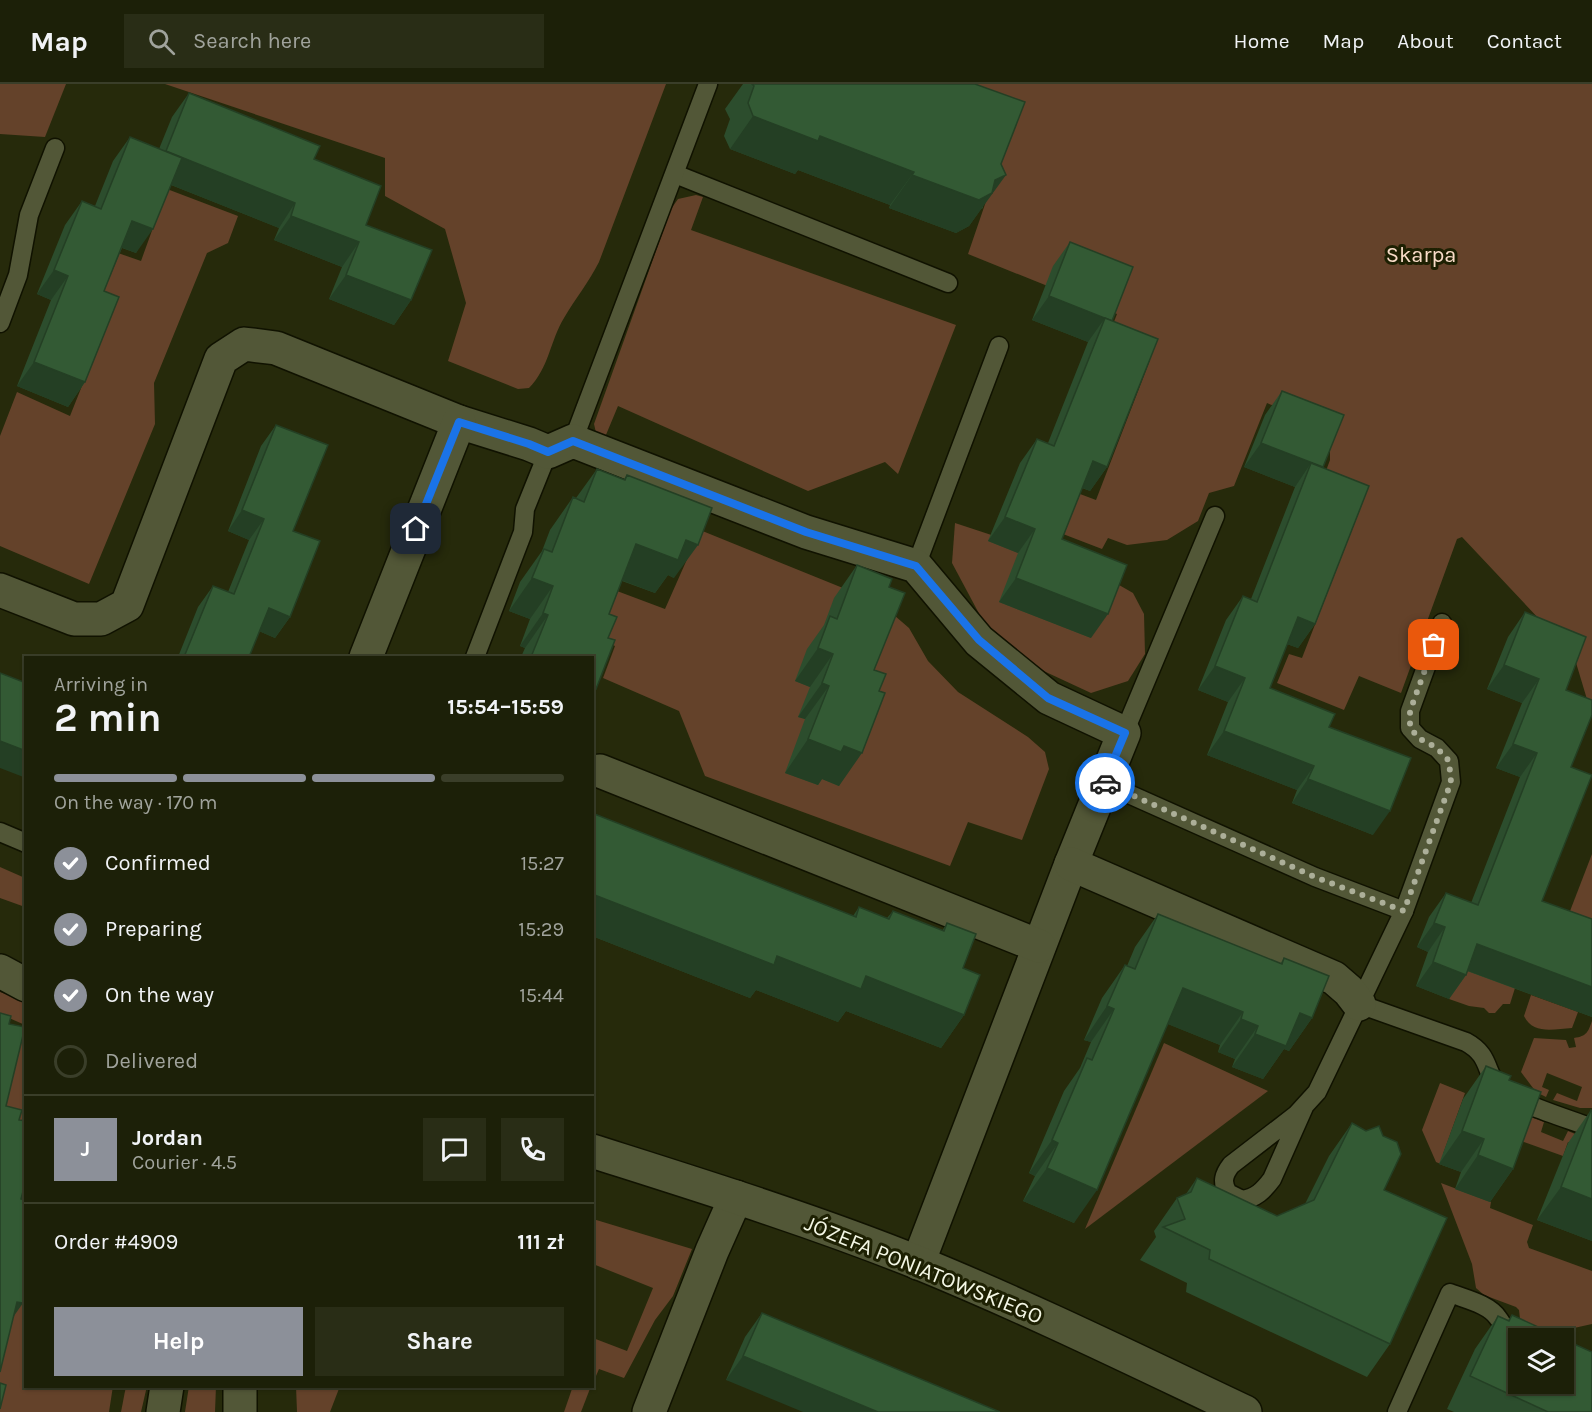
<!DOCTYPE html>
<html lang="en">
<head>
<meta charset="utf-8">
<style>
  :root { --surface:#1c2008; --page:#292d16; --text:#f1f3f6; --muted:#a0a39c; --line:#3a3e29; --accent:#8c9099 }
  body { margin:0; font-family:Karla,sans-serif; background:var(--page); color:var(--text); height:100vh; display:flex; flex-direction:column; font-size:22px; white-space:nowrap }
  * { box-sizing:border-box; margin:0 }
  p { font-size:20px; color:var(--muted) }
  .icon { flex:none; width:33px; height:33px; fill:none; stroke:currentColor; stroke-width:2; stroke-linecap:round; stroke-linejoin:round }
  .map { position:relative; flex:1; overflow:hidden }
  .drawer { position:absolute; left:24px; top:572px; width:570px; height:732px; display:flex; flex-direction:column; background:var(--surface); border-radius:0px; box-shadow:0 2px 4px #0004,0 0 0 2px var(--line) }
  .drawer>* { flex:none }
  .fabs { position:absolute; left:1508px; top:1244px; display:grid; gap:12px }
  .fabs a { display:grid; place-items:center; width:66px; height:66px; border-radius:0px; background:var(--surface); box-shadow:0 2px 4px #0004,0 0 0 2px var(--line); font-size:30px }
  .pin { position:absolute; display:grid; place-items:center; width:51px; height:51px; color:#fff; margin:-26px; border-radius:12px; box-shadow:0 3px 9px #0006 }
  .courier { position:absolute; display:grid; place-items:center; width:60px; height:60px; margin:-30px; border:4px solid #1a73e8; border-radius:50%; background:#fff; color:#222; box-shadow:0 2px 8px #0007 }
  .overview em { font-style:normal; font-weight:700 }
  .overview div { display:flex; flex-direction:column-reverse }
  .overview { display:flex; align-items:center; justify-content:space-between; height:102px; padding:0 30px }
  h1 { font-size:39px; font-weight:700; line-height:45px }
  .bar { display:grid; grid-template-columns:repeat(4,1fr); gap:9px 6px; align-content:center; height:72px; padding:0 30px }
  .bar i { height:8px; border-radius:4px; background:var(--line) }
  .bar .active { background:var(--accent) }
  .bar p { grid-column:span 4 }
  .line { display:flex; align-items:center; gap:15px; padding:0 30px; border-top:2px solid var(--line) }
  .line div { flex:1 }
  .round { display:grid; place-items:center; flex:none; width:63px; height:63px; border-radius:0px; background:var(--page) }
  ol { padding:0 30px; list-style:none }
  li { display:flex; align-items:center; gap:18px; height:66px }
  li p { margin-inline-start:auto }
  li .icon { padding:6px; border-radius:50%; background:var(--accent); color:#fff; stroke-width:4 }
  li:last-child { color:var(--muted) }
  li i { width:33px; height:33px; border:3px solid var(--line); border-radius:50% }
  .action { display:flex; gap:12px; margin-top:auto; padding:12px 30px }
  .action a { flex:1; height:69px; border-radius:0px; background:var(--accent); color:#fff; font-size:24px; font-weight:700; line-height:69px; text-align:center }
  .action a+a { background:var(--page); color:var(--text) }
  header { display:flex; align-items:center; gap:36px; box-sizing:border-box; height:84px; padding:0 30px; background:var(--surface); border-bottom:2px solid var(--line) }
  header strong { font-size:28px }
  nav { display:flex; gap:33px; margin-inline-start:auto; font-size:21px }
  .search { width:420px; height:54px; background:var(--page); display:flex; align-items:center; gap:15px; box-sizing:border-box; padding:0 21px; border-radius:0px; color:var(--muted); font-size:22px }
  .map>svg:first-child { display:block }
  .green { fill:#64422a }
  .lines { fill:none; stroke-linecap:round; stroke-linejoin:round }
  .service-casing { stroke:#101200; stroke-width:21 }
  .minor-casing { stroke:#101200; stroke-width:36 }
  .tertiary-casing { stroke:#101200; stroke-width:36 }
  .service { stroke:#525737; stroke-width:18 }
  .minor { stroke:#525737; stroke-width:33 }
  .tertiary { stroke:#525737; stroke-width:33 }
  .wall { fill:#2c4d2d }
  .shaded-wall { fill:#243f24 }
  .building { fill:#335a34; stroke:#243f24; stroke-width:1.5 }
  .done { stroke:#acaf99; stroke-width:6; stroke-dasharray:0 10.8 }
  .route { stroke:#1a73e8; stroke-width:8 }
  .labels { text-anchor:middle; stroke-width:6; stroke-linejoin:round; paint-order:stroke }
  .park-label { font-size:22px; fill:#f9dcc8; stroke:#1d2002 }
  .street-label { font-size:22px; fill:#f4f7e5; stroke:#1d2002 }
</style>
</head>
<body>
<header>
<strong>Map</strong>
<div class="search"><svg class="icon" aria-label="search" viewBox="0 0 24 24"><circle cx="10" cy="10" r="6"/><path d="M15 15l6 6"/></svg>Search here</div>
<nav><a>Home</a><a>Map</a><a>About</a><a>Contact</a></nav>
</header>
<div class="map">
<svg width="1592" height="1328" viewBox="0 0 1592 1328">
  <rect width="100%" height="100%" fill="#262a0b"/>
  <g class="green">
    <polygon points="0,0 66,0 45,53 0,50"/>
    <path d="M165,0h501l-67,178c-10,20 -24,37 -35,56 -14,23 -15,50 -35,70l-11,1 -70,-28 18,-58 -21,-74 -60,-33v-38z"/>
    <polygon points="967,0 1592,0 1592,632 1574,572 1462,453 1457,455 1401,609 1359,592 1344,626 1277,599 1289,570 1302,574 1362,420 1320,403 1330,376 1330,343 1314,339 1267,319 1234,402 1209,409 1198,437 1167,456 1127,461 1108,454 1102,465 1063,450 1080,410 1096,416 1150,276 1106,258 1117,230 968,170 1020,18"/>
    <polygon points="167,105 238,132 228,159 207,169 154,299 155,340 89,500 0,462 0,352 17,308 70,332 109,234 94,228 118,169 141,177"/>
    <polygon points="696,111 703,113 691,146 956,241 898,390 885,378 808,407 618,322 603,358 597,353 594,340 671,125 678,115"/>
    <polygon points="955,439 1025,462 1100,490 1133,509 1144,530 1145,570 1128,597 1091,609 1035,583 983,537 952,479"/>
    <polygon points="700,446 880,519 909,544 928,577 958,608 1028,653 1045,668 1049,685 1022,756 968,738 950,782 705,692 679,627 603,594 615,562 599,555 617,507 665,525"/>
    <polygon points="1592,770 1592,866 1560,853"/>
    <polygon points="0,783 25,794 25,823 0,814"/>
    <polygon points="1460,884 1515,904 1510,920 1503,920 1495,929 1489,929 1484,924 1469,922 1449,915"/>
    <polygon points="0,908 25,917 25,941 0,930"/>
    <path d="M1531,911l47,17 -6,16c-18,1 -39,7 -48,-12z"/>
    <path d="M1592,937v87h-12l-27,-8 4,-7 20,8 5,-14 -35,-14 -5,14 7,3 -3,7 -10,-5 -15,-20 13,-34 32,2 3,8 7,-1 -2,-9c13,-2 14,-6 18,-17z"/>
    <polygon points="0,949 25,959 25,1155 0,1070"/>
    <polygon points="1164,959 1268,1007 1085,1145"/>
    <polygon points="1440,999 1465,1009 1443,1070 1445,1082 1436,1078 1422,1046"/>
    <polygon points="1502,1022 1544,1038 1541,1048 1563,1057 1568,1047 1592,1057 1584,1064 1568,1058 1563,1072 1513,1054"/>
    <polygon points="1441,1099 1491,1118 1490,1124 1533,1141 1527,1158 1529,1164 1592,1187 1592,1240 1565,1246 1561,1244 1530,1253 1520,1235 1519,1226 1516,1223 1484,1211 1476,1204 1472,1180"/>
    <polygon points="593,1135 692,1165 673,1212 655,1236 624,1294 599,1285 593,1299 593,1254 627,1267 653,1204 593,1180"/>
    <polygon points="25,1187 26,1302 113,1302 109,1328 0,1328 0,1252"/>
    <polygon points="126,1302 147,1302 141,1328 121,1328"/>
    <polygon points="189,1302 216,1302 215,1328 185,1328"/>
    <polygon points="296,1302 340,1302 330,1328 297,1328"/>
    <polygon points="573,1302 591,1302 581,1328 564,1328"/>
  </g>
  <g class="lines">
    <g class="service-casing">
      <g id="service">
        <polyline points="675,90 948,199"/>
        <polyline points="0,239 18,191 29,131 55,64"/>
        <polyline points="573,357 708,0"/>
        <polyline points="916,482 999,262"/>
        <polyline points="475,573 523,448 525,425 548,368"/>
        <polyline points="1124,649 1215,432"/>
        <polyline points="1104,699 1315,793 1404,827"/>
        <polyline points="0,748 26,759"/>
        <path d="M1359,920l107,38c26,14 18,32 35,48 14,13 71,30 91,38"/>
        <path d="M1304,1023l-32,72c-9,12 -16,19 -30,21l-14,-7c-7,-11 -4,-19 3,-28l65,-50 21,-23 87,-181 47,-129 -2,-21 -12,-13 -17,-9 -10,-11v-17l32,-88"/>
        <path d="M1397,1328l53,-119c15,6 39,11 48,25 8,10 9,20 20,28"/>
      </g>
    </g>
    <g class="minor-casing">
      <g id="minor">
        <polyline points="0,506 74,535 101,535 127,521 221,275 244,260 276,264 459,338 529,360 548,368 573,357 806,448 916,482 979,557 1049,614 1124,649 1071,780 918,1179"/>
        <polyline points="366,573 459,338"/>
        <polyline points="600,687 1039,862"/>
        <polyline points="1071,780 1334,894 1349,907 1359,920"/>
        <polyline points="649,1328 712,1167 736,1113"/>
      </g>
    </g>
    <g class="tertiary-casing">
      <g id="tertiary">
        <polyline points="0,887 26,901"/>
        <path d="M592,1067c110,35 220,69 327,112 110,45 218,98 326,149"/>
        <polyline points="163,1328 167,1302"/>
        <polyline points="240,1328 240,1302"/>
      </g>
    </g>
    <use href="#service" class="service"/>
    <use href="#minor" class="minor"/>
    <use href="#tertiary" class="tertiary"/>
  </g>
  <g class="wall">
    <polygon points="743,0 975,0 983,124 981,125 969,142 956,149 889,124 890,121 798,86 795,90 730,65 724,52 730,35 725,25"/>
    <polygon points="189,9 314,75 366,141 411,216 394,241 329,215 342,183 274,156 279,144 171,101 136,169 122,164 104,207 85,298 68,323 17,302 51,216 37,210 65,141 82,117 95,122 113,77 130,53 159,65 172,33"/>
    <polygon points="1070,158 1112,237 1107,383 1090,407 1082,404 1062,455 1091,554 999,518 1018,469 988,457 1020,379 1037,355 1048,359 1088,258 1032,236 1053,182"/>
    <polygon points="1282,307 1323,383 1315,540 1298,564 1287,560 1270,604 1329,643 1373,751 1292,719 1297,706 1207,671 1228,618 1198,606 1226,536 1243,512 1251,515 1295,403 1244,383 1265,331"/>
    <polygon points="276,341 293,447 290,533 275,554 259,547 249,573 178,573 198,523 213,502 228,508 249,456 228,447 261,362"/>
    <polygon points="597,385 623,396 627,391 674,494 668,491 655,509 622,497 609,530 608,554 596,605 592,610 592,573 521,573 525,564 520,562 530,535 509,527 520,498 542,467 550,446 573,413 576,414"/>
    <polygon points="857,481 889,503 874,586 879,607 839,702 822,695 818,701 785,689 805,635 798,633 810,603 795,597 807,565 824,541 834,514"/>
    <polygon points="1525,528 1566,606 1571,683 1542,817 1592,835 1592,933 1467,887 1466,891 1449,915 1416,902 1428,868 1417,863 1429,833 1446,809 1471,819 1520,693 1496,684 1522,619 1487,605 1508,553"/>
    <polygon points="859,823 887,834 893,827 942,847 947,839 963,884 964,931 941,964 846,927 838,938 756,906 750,914 592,852 853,832"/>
    <polygon points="1158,830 1280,880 1284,874 1312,934 1289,967 1284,965 1263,995 1232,983 1235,975 1218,968 1220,961 1168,940 1074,1139 1023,1117 1035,1092 1029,1089 1064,1007 1080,984 1091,958 1084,956 1102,914 1125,881 1127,882 1135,863"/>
    <polygon points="1486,982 1509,996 1513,1085 1490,1118 1455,1105 1461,1088 1439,1080 1463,1015"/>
    <polygon points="1591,1026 1592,1027 1592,1157 1537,1136 1568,1059"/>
    <polygon points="1352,1039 1384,1106 1390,1260 1367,1293 1186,1208 1187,1199 1140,1176 1156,1153 1154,1147 1177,1114 1186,1110 1197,1094 1277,1132 1305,1120 1329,1072"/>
    <polygon points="762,1229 1000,1328 726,1296 745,1253"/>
    <polygon points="1512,1231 1592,1328 1454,1328 1447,1325 1475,1265 1498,1232 1508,1236"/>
  </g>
  <g class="shaded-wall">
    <polygon points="753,32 820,52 914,88 890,121 798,86 795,90 730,65"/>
    <polygon points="166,67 295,119 279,144 149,92"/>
    <polygon points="912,91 995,96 1006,91 969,142 956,149 889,124"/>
    <polygon points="291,132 359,158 342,183 274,156"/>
    <polygon points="132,137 153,145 136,169 115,161"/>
    <polygon points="54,186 68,192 51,216 37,210"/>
    <polygon points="346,191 411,216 394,241 329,215"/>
    <polygon points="1049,212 1112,237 1105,234 1088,258 1032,236"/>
    <polygon points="34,278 85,298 68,323 17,302"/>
    <polygon points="1261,359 1323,383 1311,379 1295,403 1244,383"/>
    <polygon points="1093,377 1107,383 1090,407 1076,401"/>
    <polygon points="242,426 264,435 249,456 228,447"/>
    <polygon points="1005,433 1035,445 1018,469 988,457"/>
    <polygon points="686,456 698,461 674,494 668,491 655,509 613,493 636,460"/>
    <polygon points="532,494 553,502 530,535 509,527"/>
    <polygon points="1016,494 1108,530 1091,554 999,518"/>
    <polygon points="269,524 290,533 275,554 254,545"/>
    <polygon points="543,529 548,531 525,564 520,562"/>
    <polygon points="1298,533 1315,540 1298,564 1281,558"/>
    <polygon points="818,564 833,570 810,603 795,597"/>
    <polygon points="1504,581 1539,595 1522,619 1487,605"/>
    <polygon points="1215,582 1245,594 1228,618 1198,606"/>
    <polygon points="822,599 829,602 805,635 798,633"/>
    <polygon points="1224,647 1314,682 1297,706 1207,671"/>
    <polygon points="808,655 844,662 862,669 839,702 822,695 818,701 785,689"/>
    <polygon points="0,657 26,667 26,694 0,684"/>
    <polygon points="1513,660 1537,669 1520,693 1496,684"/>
    <polygon points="1308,695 1390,727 1373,751 1292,719"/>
    <polygon points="592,810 777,872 866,892 964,931 941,964 846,927 838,938 756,906 750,914 592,852"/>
    <polygon points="1434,839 1445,843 1428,868 1417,863"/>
    <polygon points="1477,860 1592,903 1592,933 1460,884"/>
    <polygon points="1433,878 1466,891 1449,915 1416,902"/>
    <polygon points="1183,904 1243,928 1220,961 1160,937"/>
    <polygon points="1107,922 1114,925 1091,958 1084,956"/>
    <polygon points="1300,929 1312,934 1289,967 1284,965 1263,995 1232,983 1255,950"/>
    <polygon points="1241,935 1258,942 1235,975 1218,968"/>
    <polygon points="1462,1047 1484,1055 1461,1088 1439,1080"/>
    <polygon points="1052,1056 1058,1059 1035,1092 1029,1089"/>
    <polygon points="1478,1071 1513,1085 1490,1118 1455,1105"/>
    <polygon points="1047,1084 1097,1106 1074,1139 1023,1117"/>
    <polygon points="1561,1103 1592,1115 1592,1157 1537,1136"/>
    <polygon points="17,1218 23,1219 0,1252"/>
    <polygon points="743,1272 878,1328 803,1328 726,1296"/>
  </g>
  <g class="building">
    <polygon points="752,0 975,0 1025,18 1001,80 1006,91 995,96 992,109 979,116 912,91 914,88 820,52 818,57 753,32 748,19 754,2"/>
    <polygon points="189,9 320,62 314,75 381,102 366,141 432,166 411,216 346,191 359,158 291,132 295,119 166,67"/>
    <polygon points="130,53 182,74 153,145 132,137 104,207 119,213 85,298 34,278 68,192 54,186 82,117 101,125"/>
    <polygon points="1070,158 1133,183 1112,237 1049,212"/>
    <polygon points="1105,234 1158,255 1107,383 1093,377 1062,455 1127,481 1108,530 1016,494 1035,445 1005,433 1037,355 1054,362"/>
    <polygon points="1282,307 1344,331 1323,383 1261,359"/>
    <polygon points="276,341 328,361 293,447 320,457 290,533 269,524 249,573 184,573 213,502 234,510 264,435 242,426"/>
    <polygon points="1311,379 1369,402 1315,540 1298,533 1270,604 1335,630 1329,643 1411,674 1390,727 1308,695 1314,682 1224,647 1245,594 1215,582 1243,512 1257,518"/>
    <polygon points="597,385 625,396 627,391 712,424 698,461 686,456 678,476 636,460 609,530 617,533 608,554 615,556 596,605 592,604 592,573 531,573 548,531 543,529 553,502 532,494 544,465 552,468 573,413 584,418"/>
    <polygon points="857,481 892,495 889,503 905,509 874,586 886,590 879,607 885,609 862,669 844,662 841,668 808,655 829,602 822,599 833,570 818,564 830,532 837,535"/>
    <polygon points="1525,528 1586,553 1566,606 1592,616 1592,631 1571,683 1592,691 1542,817 1592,835 1592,903 1477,860 1466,891 1433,878 1445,843 1434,839 1446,809 1478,821 1537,669 1513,660 1539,595 1504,581"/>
    <polygon points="0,589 26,599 26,667 0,657"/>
    <polygon points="592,729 856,833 859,823 889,835 893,827 944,847 947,839 976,850 963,884 980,891 964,931 866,892 861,905 777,872 774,881 592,810"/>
    <polygon points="1158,830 1282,880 1284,874 1329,892 1312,934 1300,929 1286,962 1255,950 1258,942 1241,935 1243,928 1183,904 1097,1106 1047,1084 1058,1059 1052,1056 1087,974 1092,976 1114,925 1107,922 1125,881 1135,885"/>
    <polygon points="0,929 11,932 9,940 25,943 6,1022 22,1026 19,1036 26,1037 26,1096 21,1115 26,1116 26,1211 23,1219 17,1218 0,1288"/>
    <polygon points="1486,982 1511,992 1509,996 1541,1008 1513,1085 1478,1071 1484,1055 1462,1047"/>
    <polygon points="1591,1026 1592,1027 1592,1115 1561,1103"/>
    <polygon points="1352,1039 1366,1047 1379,1042 1383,1052 1397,1058 1401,1070 1384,1106 1447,1134 1390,1260 1209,1175 1210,1166 1163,1143 1185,1135 1177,1114 1191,1108 1197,1094 1277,1132 1314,1116"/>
    <polygon points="762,1229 1000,1328 878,1328 743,1272"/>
    <polygon points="1512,1231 1562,1254 1518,1254 1518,1299 1563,1299 1563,1255 1592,1268 1592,1328 1548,1328 1470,1292 1498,1232 1509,1237"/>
    <polygon points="0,1299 6,1301 0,1325"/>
  </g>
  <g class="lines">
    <polyline class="done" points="1105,699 1315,793 1404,827 1451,698 1449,677 1437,664 1420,655 1410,644 1410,627 1434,561"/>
    <polyline class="route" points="416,445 459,338 529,360 548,368 573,357 806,448 916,482 979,556 1048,614 1125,649 1104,699 1105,699"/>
  </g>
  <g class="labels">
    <g class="park-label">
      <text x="1421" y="178">Skarpa</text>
    </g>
    <g class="street-label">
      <text transform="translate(924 1185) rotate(22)" y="8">JÓZEFA PONIATOWSKIEGO</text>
    </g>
  </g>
</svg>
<div class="fabs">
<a><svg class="icon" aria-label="layers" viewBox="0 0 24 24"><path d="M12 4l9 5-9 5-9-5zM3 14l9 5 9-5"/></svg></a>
</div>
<div class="pin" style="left:1434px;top:561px;background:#ea580c"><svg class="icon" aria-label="bag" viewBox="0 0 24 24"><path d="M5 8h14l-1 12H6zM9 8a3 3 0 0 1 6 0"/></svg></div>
<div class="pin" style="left:416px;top:445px;background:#1f2937"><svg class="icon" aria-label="home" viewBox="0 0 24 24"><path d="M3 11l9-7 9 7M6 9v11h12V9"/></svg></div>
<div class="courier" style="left:1105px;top:699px"><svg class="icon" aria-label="car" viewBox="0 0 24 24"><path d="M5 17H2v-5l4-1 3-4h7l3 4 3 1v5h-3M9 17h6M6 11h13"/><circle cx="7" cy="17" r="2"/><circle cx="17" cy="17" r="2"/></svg></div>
<section class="drawer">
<div class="overview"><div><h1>2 min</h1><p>Arriving in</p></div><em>15:54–15:59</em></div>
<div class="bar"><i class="active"></i><i class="active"></i><i class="active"></i><i></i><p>On the way · 170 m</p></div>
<ol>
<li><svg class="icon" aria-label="check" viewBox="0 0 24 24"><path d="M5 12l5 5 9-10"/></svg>Confirmed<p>15:27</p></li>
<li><svg class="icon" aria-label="check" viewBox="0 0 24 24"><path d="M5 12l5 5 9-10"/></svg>Preparing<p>15:29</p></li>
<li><svg class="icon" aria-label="check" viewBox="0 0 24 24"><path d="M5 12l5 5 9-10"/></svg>On the way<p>15:44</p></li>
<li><i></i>Delivered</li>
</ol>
<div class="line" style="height:108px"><b class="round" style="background:var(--accent);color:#fff">J</b><div><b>Jordan</b><p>Courier · 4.5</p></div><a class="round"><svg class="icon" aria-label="chat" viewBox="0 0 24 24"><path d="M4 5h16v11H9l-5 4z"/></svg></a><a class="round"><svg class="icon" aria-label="phone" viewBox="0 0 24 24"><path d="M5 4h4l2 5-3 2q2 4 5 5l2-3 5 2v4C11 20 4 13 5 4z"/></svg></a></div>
<div class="line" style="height:78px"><div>Order #4909</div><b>111 zł</b></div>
<div class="action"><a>Help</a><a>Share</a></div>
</section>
</div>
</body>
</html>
